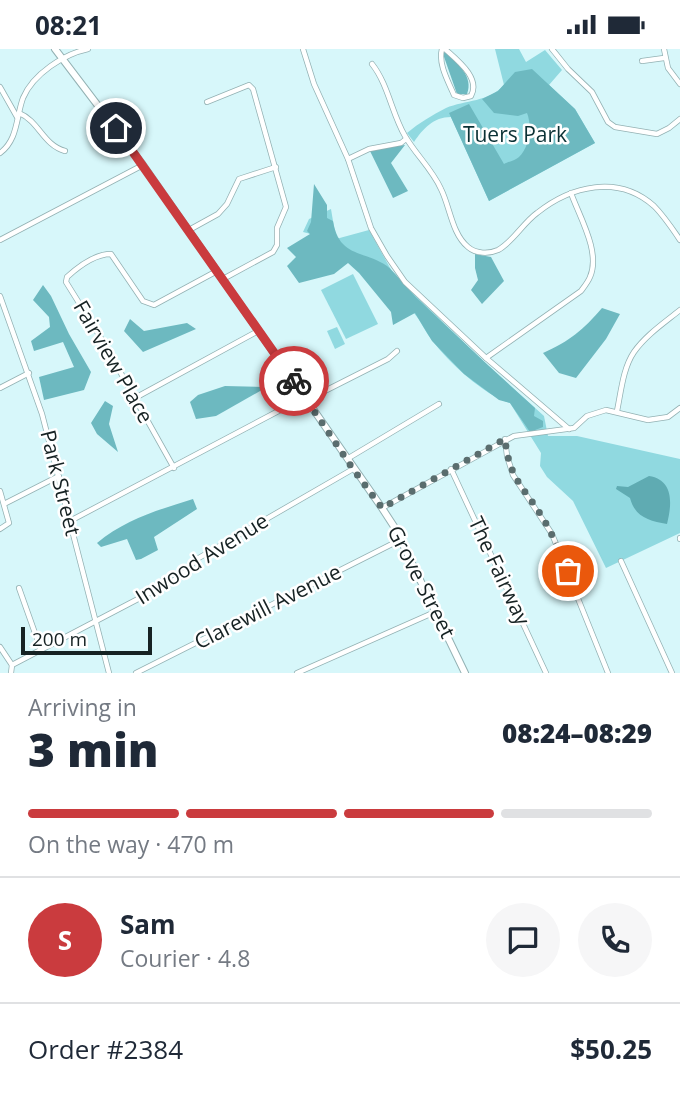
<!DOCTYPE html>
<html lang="en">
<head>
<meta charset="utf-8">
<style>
  :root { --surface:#fff; --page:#f6f6f7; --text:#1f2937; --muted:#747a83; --line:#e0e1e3; --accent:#ca3b3e }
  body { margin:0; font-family:"Open Sans",sans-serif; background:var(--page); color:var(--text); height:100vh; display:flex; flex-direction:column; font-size:26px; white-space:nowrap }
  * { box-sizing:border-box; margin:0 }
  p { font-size:23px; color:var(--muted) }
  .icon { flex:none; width:38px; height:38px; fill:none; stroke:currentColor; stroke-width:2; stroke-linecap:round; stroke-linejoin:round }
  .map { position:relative; height:624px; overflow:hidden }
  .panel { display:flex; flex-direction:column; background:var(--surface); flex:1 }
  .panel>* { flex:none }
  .scale { position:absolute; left:21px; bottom:18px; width:131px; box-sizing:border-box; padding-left:7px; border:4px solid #162223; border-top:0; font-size:19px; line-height:24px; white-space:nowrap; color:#162223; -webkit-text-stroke:5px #fff; paint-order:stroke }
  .pin { position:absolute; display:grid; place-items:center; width:60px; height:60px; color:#fff; margin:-30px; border:4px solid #fff; border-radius:50%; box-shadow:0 2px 7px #0007 }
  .courier { position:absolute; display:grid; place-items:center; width:70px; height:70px; margin:-35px; border:5px solid #ca3b3e; border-radius:50%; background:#fff; color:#222; box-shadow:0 2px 9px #0007 }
  .headline em { font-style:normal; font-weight:800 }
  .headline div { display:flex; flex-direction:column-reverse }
  .headline { display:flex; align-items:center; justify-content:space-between; height:119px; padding:0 28px }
  h1 { font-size:46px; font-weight:800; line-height:52px }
  .bar { display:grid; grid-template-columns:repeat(4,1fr); gap:10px 7px; align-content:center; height:84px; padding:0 28px }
  .bar i { height:9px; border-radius:5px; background:var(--line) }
  .bar .current { background:var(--accent) }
  .bar p { grid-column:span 4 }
  .line { display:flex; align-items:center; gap:18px; padding:0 28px; border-top:2px solid var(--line) }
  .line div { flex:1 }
  .round { display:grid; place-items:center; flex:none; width:74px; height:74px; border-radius:37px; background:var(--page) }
  .status { display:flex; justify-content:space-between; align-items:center; height:49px; padding:0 35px; background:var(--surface); direction:ltr }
  .status svg { height:19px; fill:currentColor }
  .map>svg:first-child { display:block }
  .green { fill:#90d9e0 }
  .forest { fill:#6db9c0 }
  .water { fill:#5fabb2 }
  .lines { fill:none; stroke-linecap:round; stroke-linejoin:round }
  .minor-casing { stroke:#93b1b3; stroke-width:6 }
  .major-casing { stroke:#93b1b3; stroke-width:8 }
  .minor { stroke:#fff; stroke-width:4.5 }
  .major { stroke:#fff; stroke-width:6 }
  .done { stroke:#5a6d6e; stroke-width:7; stroke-dasharray:0 12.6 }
  .route { stroke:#ca3b3e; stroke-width:9 }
  .labels { text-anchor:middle; stroke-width:5; stroke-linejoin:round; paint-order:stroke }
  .park-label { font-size:21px; fill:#0a3135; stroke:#fff }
  .street-label { font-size:21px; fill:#162223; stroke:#fff }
</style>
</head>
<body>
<div class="status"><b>08:21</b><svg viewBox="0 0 49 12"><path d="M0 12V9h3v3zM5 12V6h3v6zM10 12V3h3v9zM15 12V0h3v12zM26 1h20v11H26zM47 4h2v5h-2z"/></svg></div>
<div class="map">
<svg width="680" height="624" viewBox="0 0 680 624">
  <rect width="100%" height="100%" fill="#d7f7fa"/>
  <g class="green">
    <path d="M495,0h24l7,13 19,-12 17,20 -13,15 26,24 20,34 -106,58 -38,-84c-18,0 -28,12 -37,25l-7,-9c12,-10 25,-18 39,-25 19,-8 43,-6 58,-23z"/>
    <path d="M331,160l5,30 33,-9 25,45 88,85 62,56 4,20h29l103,23v74l-74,35 -33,-67 -26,-24 -7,-11 1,-13 -31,-50c-26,-8 -62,-41 -78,-63 -7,-8 -11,-19 -18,-27 -22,-24 -79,-75 -111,-81l6,-13z"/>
    <polygon points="353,225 378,275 346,290 321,241"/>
    <polygon points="337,278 345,295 335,300 327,282"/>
  </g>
  <g class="forest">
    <path d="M445,3c12,11 29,24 22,42h-10l-14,-40z"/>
    <path d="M532,20l43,40 20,34 -106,58 -40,-88 20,-9 35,60c4,-2 12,-4 15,-7 11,-10 13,-32 8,-44l-9,3 -24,-3 -12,-14 16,-8 17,-19z"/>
    <polygon points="405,96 391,114 408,142 393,149 370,102 386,98"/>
    <path d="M314,135l13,21v13l6,3c6,37 31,29 54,45 7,5 24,27 33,35 38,36 76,72 115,107l-1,8 9,5v6l-13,5 -20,-29 -11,-3 -35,-26 -32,-33 -17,-28 -22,12 -2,-13 -32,-39 -11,-10 -14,11 -35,9 -12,-17 9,-9 -9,-9 23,-14 -3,-3 4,-9z"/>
    <polygon points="475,205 491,208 504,232 482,255 471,241 478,231 475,219"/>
    <polygon points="43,236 51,247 69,285 91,323 84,341 44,351 39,328 74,318 63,293 34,302 31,292 50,278 49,268 33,251"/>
    <path d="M602,259l18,6 -14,25 -30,39 -17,-5 -16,-20c27,-12 40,-23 59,-45z"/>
    <polygon points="130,270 144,282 187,274 196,280 143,303 124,282"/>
    <polygon points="225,337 267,338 216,367 196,370 190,353 198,346"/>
    <polygon points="105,352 113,357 109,375 118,403 97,385 91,374"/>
    <path d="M193,450l4,10 -43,28 4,13 -17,9 -5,1 -9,-21 -26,8 -4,-4c29,-24 61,-33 96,-44z"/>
  </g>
  <path class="water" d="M649,427c25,4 23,28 18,48 -18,-3 -32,-7 -37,-26l-14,-9 1,-3 11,1z"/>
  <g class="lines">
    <g class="minor-casing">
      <g id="minor">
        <polyline points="303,0 314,35 348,110 371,179 387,207 405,233 486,309 569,380"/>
        <path d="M442,0c-4,15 6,32 12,46l9,3 8,-2c10,-18 -14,-36 -26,-47"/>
        <polyline points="552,0 568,20 592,43 608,73 615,78 657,85 669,79 680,70"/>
        <polyline points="664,0 668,19 680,35"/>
        <polyline points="642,12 664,9"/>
        <path d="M372,15c16,20 20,50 33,72 11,19 27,33 36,53 9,18 11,45 27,58 8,7 21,7 30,3 15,-8 25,-27 39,-37 34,-27 81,-39 117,-7 10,10 18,22 26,34"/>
        <polyline points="0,38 17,68"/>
        <polyline points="207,53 249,36 253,40 286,158 277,179 277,196 273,203 223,230"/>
        <path d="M19,64c20,8 24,32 46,38"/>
        <path d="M0,104c18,-13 16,-36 23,-55 10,-24 41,-44 65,-49"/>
        <polyline points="348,110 369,100 401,94 406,90"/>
        <polyline points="189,181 218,165 227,155 239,130 276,118"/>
        <polyline points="0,191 143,116"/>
        <polyline points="0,247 42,365 109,624"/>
        <path d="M486,309l95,-67c3,-4 7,-9 9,-14 11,-25 -11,-61 -19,-84"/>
        <polyline points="0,339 29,324"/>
        <polyline points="135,349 258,282"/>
        <polyline points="307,351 388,310 397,302"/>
        <path d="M617,362c4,-19 6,-43 17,-59 12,-17 30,-29 46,-42"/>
        <polyline points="505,390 507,407 513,426 552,485 608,624"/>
        <polyline points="347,410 439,355"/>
        <path d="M174,419l-70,-125 -38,-61 1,-5c12,-11 28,-23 44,-23l32,47 11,4 63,-34"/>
        <polyline points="451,420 546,624"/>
        <polyline points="0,442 9,474 0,480"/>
        <polyline points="4,455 59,427"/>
        <polyline points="382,459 514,387 574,379 587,367 606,361 648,371 668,368 680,359"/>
        <polyline points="70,472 305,348"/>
        <polyline points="680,489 680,490"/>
        <polyline points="621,512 672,624"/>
        <polyline points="19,539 41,601"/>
        <polyline points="0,598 12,616 11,624"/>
        <polyline points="12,616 180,528 197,510 353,420"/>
        <polyline points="136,624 400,491"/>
        <polyline points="297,624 435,563"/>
      </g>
    </g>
    <g class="major-casing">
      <polyline id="major" points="55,0 143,116 382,459 395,479 465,624"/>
    </g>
    <use href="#minor" class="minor"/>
    <use href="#major" class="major"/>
  </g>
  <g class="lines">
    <path class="done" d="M294,332l59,88 29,39 123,-69c4,37 15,44 34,73 12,18 20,39 29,59"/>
    <polyline class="route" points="116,79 294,332"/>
  </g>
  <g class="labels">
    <g class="park-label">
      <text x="515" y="93">Tuers Park</text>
    </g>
    <g class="street-label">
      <text transform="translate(113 313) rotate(60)" y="7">Fairview Place</text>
      <text transform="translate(60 434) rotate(76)" y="7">Park Street</text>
      <text transform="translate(202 510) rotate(-32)" y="7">Inwood Avenue</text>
      <text transform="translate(499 522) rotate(65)" y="7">The Fairway</text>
      <text transform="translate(421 533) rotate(63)" y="7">Grove Street</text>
      <text transform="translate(268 558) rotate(-27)" y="7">Clarewill Avenue</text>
    </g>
  </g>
</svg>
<div class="scale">200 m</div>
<div class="pin" style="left:568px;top:522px;background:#ea580c"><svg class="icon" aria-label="bag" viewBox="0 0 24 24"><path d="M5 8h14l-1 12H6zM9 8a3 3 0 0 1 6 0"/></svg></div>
<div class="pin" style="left:116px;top:79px;background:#1f2937"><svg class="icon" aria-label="home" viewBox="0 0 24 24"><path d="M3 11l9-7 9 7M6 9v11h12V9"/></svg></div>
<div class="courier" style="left:294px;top:332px"><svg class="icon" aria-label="bike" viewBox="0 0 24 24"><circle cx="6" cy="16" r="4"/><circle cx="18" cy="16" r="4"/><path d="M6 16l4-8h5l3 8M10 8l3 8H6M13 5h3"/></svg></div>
</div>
<section class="panel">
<div class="headline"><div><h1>3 min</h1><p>Arriving in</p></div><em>08:24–08:29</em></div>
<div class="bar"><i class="current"></i><i class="current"></i><i class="current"></i><i></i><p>On the way · 470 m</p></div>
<div class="line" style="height:126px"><b class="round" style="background:var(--accent);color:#fff">S</b><div><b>Sam</b><p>Courier · 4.8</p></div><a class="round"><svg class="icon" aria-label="chat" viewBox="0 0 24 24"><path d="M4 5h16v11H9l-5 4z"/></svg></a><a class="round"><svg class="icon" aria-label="phone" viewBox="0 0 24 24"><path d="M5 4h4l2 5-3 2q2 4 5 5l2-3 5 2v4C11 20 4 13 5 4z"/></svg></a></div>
<div class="line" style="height:91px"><div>Order #2384</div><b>$50.25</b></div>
</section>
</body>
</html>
